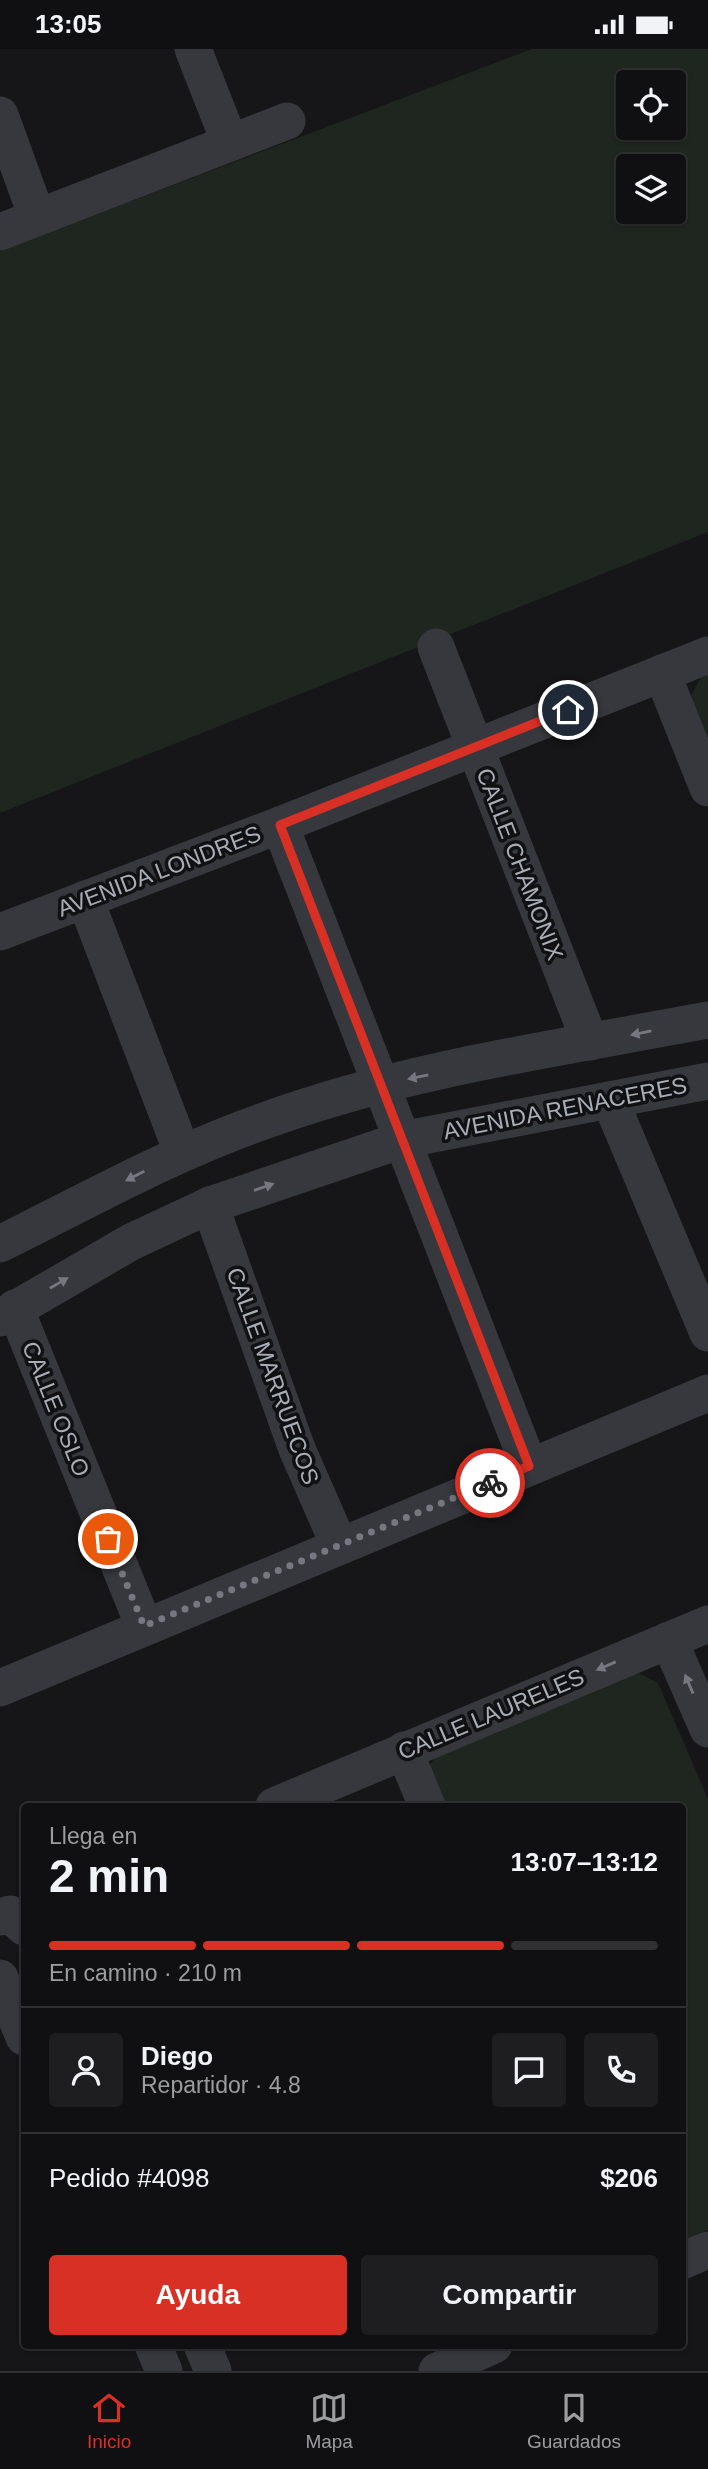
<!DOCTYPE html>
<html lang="es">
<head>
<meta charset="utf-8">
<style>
  :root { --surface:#101012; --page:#1e1e20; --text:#f1f3f6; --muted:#9c9d9f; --line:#303032; --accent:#d93025 }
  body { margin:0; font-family:Arial,sans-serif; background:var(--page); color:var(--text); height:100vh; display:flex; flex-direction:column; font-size:26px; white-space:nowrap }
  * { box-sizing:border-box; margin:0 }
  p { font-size:23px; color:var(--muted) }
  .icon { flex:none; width:38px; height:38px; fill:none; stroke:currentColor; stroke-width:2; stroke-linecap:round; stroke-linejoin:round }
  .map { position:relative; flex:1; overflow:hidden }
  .drawer { position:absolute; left:21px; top:1754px; width:665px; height:546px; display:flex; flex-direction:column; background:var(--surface); border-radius:7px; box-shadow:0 2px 5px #0004,0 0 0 2px var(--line) }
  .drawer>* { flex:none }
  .buttons { position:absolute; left:616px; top:21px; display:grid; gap:14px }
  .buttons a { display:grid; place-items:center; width:70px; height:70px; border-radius:7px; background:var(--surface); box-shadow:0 2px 5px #0004,0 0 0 2px var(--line); font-size:35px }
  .pin { position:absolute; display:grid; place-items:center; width:60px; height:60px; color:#fff; margin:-30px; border:4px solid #fff; border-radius:50%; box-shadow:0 2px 7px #0007 }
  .courier { position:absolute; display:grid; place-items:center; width:70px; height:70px; margin:-35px; border:5px solid #d93025; border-radius:50%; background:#fff; color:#222; box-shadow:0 2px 9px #0007 }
  .headline em { font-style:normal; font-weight:600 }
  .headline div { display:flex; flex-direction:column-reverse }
  .headline { display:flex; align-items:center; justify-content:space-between; height:119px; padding:0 28px }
  h1 { font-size:46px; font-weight:600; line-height:52px }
  .bar { display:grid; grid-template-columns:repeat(4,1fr); gap:10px 7px; align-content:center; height:84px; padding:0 28px }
  .bar i { height:9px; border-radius:5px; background:var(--line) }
  .bar .selected { background:var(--accent) }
  .bar p { grid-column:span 4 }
  .line { display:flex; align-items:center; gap:18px; padding:0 28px; border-top:2px solid var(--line) }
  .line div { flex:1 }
  .round { display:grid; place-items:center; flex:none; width:74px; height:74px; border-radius:7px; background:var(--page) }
  .primary-button { display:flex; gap:14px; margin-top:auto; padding:14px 28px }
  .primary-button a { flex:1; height:80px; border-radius:7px; background:var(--accent); color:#fff; font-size:28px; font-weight:600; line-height:80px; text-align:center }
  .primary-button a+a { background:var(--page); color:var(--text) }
  .status { display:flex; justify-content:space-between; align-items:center; height:49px; padding:0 35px; background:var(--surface); direction:ltr }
  .status svg { height:19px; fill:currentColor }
  .tabs { display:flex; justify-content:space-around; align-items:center; height:98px; border-top:2px solid var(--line); background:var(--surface); font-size:19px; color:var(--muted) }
  .tabs a { display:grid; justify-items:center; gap:4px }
  .tabs .selected { color:var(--accent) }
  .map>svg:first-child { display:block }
  .green { fill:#1e261f; fill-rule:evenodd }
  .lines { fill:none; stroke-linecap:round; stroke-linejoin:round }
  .minor { stroke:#37383d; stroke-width:37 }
  .oneway { fill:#757881 }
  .done { stroke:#757880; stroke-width:7; stroke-dasharray:0 12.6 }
  .route { stroke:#d93025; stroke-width:9 }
  .labels { text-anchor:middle; stroke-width:7; stroke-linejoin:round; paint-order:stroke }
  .street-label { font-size:23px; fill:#a8adb8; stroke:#111113 }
</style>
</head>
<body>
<div class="status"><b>13:05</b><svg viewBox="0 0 49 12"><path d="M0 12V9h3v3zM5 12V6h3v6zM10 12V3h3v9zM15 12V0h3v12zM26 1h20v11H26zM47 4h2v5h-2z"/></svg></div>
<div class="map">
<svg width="708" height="2322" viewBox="0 0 708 2322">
  <rect width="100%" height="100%" fill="#161618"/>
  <g class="green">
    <path d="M532,0h176v483l-708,281v-562zM628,33h46v46h-46zM628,117h46v46h-46z"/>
    <polygon points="708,624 708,705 687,655 702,626"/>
    <polygon points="631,1620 658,1634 708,1750 708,2181 683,2193 682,1757 430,1757 419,1731 439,1703"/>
  </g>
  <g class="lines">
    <g class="minor">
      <polyline points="193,0 230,94"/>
      <polyline points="0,66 37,168"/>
      <polyline points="0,183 287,72"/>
      <polyline points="436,598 590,993"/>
      <polyline points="662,624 708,739"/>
      <polyline points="280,776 529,1417"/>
      <polyline points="85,850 182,1103"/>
      <polyline points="0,883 280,776 708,606"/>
      <polyline points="610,1051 708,1284"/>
      <polyline points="210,1156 297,1400 339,1496"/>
      <path d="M0,1195c87,-43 172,-91 264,-123 142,-52 296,-73 444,-101"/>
      <polyline points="15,1259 144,1577"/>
      <polyline points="0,1269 131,1193 210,1156 402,1091 708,1032"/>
      <polyline points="669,1591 708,1680"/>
      <polyline points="0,1639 708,1344"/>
      <polyline points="404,1701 427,1757"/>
      <polyline points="274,1757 708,1575"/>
      <polyline points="0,1868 10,1865 24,1878"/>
      <polyline points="0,1929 24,1988"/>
      <polyline points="682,2212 708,2201"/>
      <polyline points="153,2296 164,2322"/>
      <polyline points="202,2296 213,2322"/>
      <polyline points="437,2322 494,2296"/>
    </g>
  </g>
  <defs><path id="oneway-solid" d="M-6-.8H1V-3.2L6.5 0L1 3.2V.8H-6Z" transform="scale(1.75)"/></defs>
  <g class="oneway">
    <use href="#oneway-solid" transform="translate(641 984) rotate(169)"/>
    <use href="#oneway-solid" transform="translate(418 1028) rotate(169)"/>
    <use href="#oneway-solid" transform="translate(135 1127) rotate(153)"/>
    <use href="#oneway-solid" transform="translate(264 1138) rotate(-19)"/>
    <use href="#oneway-solid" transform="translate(59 1234) rotate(-30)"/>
    <use href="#oneway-solid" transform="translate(606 1617) rotate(157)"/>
    <use href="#oneway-solid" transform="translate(689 1635) rotate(-113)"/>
  </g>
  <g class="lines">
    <polyline class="done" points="108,1490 144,1577 490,1434"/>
    <polyline class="route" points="490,1434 529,1417 280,776 568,661"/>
  </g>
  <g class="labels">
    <g class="street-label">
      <text transform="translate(520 815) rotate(69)" y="8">CALLE CHAMONIX</text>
      <text transform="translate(159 822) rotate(-21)" y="8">AVENIDA LONDRES</text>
      <text transform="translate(565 1059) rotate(-11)" y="8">AVENIDA RENACERES</text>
      <text transform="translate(273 1327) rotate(70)" y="8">CALLE MARRUECOS</text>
      <text transform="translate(56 1360) rotate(68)" y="8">CALLE OSLO</text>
      <text transform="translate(491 1665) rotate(-23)" y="8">CALLE LAURELES</text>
    </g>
  </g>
</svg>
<div class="buttons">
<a><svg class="icon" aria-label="locate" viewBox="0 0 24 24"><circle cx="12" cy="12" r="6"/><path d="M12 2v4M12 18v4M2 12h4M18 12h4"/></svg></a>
<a><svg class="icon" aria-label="layers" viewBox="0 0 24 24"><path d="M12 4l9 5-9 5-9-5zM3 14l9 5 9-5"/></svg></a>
</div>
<div class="pin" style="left:108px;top:1490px;background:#ea580c"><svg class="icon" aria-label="bag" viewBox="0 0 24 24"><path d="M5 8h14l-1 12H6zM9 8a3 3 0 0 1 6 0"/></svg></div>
<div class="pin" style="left:568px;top:661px;background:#1f2937"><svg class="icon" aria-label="home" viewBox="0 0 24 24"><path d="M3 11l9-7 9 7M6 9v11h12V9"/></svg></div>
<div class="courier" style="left:490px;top:1434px"><svg class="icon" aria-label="bike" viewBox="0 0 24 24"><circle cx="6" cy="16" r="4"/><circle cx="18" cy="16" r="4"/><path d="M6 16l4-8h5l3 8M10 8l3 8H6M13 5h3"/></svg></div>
<section class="drawer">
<div class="headline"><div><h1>2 min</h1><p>Llega en</p></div><em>13:07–13:12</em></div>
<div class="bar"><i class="selected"></i><i class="selected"></i><i class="selected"></i><i></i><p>En camino · 210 m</p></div>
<div class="line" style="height:126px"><a class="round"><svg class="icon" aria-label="person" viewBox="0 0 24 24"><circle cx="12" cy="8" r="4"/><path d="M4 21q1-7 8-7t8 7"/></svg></a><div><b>Diego</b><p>Repartidor · 4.8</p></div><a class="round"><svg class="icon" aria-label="chat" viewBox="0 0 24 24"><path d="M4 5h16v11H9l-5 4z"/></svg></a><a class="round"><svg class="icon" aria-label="phone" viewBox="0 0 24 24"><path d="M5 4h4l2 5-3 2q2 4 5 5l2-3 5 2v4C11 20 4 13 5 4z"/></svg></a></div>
<div class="line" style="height:91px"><div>Pedido #4098</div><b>$206</b></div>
<div class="primary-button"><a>Ayuda</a><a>Compartir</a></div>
</section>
</div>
<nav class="tabs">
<a class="selected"><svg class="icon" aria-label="home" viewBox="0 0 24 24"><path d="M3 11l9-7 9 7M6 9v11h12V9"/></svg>Inicio</a>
<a><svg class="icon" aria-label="map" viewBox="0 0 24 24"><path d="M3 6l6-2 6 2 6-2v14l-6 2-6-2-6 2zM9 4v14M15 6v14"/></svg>Mapa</a>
<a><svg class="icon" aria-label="saved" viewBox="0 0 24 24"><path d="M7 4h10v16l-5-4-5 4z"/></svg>Guardados</a>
</nav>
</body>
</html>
